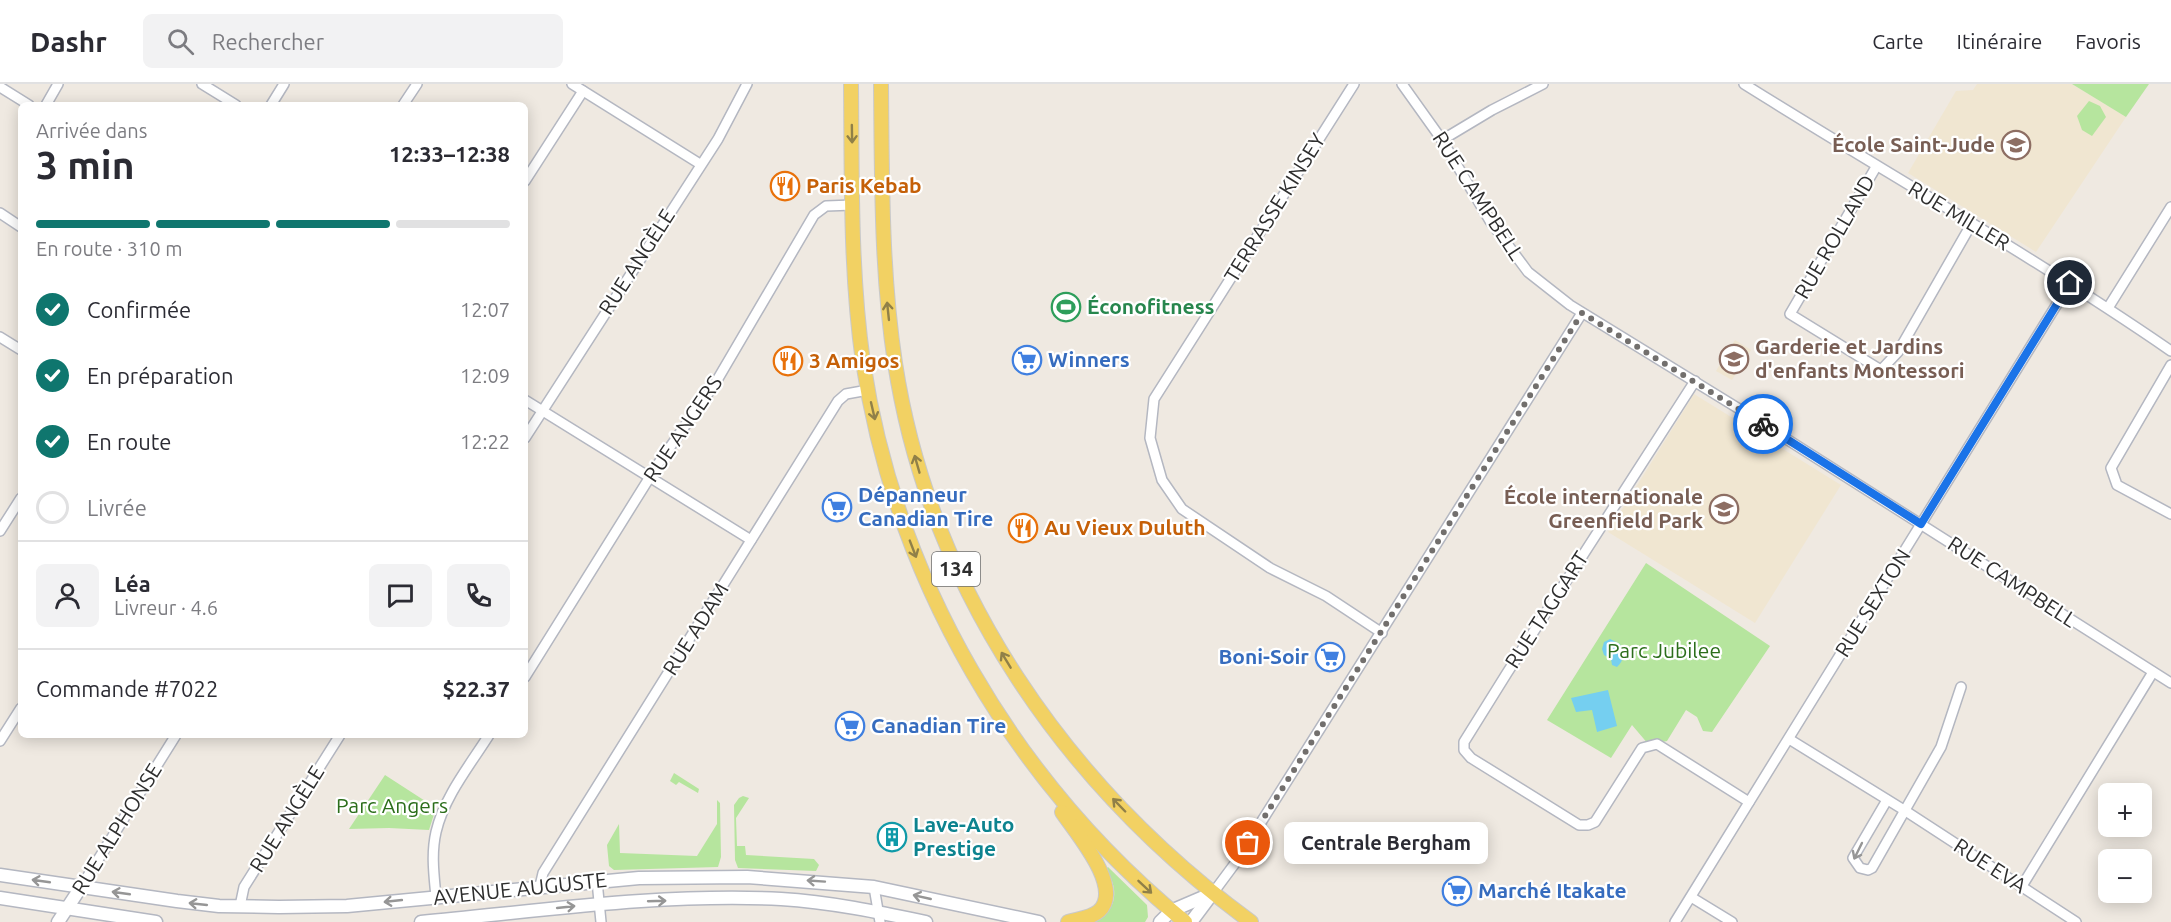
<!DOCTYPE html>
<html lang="fr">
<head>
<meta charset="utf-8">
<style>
  :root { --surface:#fff; --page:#f2f2f3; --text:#2b2b33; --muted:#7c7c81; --line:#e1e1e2; --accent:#0f766e }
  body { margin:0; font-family:Ubuntu,sans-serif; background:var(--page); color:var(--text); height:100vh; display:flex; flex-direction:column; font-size:22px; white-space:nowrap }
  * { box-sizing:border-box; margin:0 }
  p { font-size:20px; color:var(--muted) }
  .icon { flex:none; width:33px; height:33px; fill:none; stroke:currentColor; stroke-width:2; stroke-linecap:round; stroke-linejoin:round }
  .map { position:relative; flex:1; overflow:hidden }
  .drawer { position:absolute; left:18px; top:18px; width:510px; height:636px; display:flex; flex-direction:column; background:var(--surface); border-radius:9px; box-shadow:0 3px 15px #0003 }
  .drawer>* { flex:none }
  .tools { position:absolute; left:2098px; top:699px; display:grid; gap:12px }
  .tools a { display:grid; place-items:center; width:54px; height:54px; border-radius:9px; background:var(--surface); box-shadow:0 3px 15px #0003; font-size:30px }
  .pin { position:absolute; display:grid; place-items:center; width:51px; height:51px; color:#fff; margin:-26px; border:3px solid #fff; border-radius:50%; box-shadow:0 2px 6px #0007 }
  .courier { position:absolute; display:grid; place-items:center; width:60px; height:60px; margin:-30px; border:4px solid #1a73e8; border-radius:50%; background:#fff; color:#222; box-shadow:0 2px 8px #0007 }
  .bubble { position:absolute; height:42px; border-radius:9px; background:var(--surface); box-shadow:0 3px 15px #0003; font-size:20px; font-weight:700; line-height:42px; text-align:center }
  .headline em { font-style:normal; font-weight:700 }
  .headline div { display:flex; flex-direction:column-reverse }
  .headline { display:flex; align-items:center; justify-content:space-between; height:102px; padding:0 18px }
  h1 { font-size:39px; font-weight:700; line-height:45px }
  .bar { display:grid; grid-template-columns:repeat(4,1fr); gap:9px 6px; align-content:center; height:72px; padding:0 18px }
  .bar i { height:8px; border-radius:4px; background:var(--line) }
  .bar .on { background:var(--accent) }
  .bar p { grid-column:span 4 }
  .line { display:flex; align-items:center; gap:15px; padding:0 18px; border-top:2px solid var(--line) }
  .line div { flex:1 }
  .round { display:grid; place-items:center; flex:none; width:63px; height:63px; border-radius:9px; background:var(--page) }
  ol { padding:0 18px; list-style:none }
  li { display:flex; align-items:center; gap:18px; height:66px }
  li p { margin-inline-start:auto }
  li .icon { padding:6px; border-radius:50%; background:var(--accent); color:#fff; stroke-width:4 }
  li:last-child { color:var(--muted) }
  li i { width:33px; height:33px; border:3px solid var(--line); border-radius:50% }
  header { display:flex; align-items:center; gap:36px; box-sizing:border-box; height:84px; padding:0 30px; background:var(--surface); border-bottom:2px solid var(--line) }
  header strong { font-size:28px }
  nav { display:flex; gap:33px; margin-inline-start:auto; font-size:21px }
  .search { width:420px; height:54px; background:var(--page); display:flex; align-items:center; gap:15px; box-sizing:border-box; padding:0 21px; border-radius:9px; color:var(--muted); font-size:22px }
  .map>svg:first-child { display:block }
  .education { fill:#f0e6d1 }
  .green { fill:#b6e59e }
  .water { fill:#75cff0 }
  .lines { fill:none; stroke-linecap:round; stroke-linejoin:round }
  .street-casing { stroke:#b4b7c1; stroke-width:12 }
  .secondary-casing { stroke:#b4b7c1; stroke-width:15 }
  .primary-casing { stroke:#c9c9c9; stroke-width:16 }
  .street { stroke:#fff; stroke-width:9 }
  .secondary { stroke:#fff; stroke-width:12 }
  .primary { stroke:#f2d163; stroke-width:14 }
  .oneway { stroke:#908048 }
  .oneway2 { stroke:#969696 }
  .done { stroke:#726f6d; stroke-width:6; stroke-dasharray:0 10.8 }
  .route { stroke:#1a73e8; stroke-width:8 }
  .labels { text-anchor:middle; stroke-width:4.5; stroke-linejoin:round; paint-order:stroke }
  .shield { fill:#fff; stroke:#6d6d6d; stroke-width:1.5 }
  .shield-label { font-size:20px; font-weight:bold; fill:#2e2e2e }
  .education-label { font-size:21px; font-weight:bold; fill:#785e54; stroke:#fff; text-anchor:end }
  .food-label { font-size:21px; font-weight:bold; fill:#c56008; stroke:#fff; text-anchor:start }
  .street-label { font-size:21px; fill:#2e2e2e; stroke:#fff }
  .leisure-label { font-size:21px; font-weight:bold; fill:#27864d; stroke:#fff; text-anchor:start }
  .shop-label { font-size:21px; font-weight:bold; fill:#366cbe; stroke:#fff; text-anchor:start }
  .park-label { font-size:21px; fill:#2c6e1b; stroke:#fff }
  .culture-label { font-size:21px; font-weight:bold; fill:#0d838f; stroke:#fff; text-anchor:start }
</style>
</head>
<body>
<header>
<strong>Dashr</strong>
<div class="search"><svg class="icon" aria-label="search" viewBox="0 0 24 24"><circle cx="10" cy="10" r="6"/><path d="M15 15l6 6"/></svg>Rechercher</div>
<nav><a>Carte</a><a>Itinéraire</a><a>Favoris</a></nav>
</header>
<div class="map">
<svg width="2171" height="838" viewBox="0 0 2171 838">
  <rect width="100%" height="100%" fill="#efe9e1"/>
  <g class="education">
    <polygon points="1977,0 2072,0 2126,33 2036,168 1908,89 1956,7 1973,6"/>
    <polygon points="1735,256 1751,266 1732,296 1716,287"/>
    <polygon points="1694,310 1841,401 1755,539 1608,448"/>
  </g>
  <g class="green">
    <polygon points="2072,0 2149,0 2126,33"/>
    <polygon points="2089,17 2100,22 2106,33 2092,52 2082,46 2077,32"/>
    <polygon points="1646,479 1770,562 1712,648 1703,647 1697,633 1686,626 1667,657 1649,661 1632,641 1611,674 1547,636"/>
    <polygon points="674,689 699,705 698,709 679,698 676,701 670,697"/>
    <polygon points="385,691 436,724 429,746 389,744 349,745"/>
    <polygon points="743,712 749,714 736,734 737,762 745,762 746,771 814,775 819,781 816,787 738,784 735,776 734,721 739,714"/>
    <polygon points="717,716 720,719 721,773 718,783 614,786 609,782 607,761 619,740 620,769 697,772 717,740"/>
    <path d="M1108,783l39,38 1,12 -3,5h-50c3,-2 8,-5 11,-8 13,-14 9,-31 0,-45z"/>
  </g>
  <g class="water">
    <path d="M1610,555l10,5c3,9 5,16 -3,23l-5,-2 -1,-6 -7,-4 -2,-6 2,-7z"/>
    <polygon points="1608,606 1617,642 1597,648 1592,626 1576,628 1571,614"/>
  </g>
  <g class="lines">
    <g class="street-casing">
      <g id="street">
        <polyline points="202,0 236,21"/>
        <polyline points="572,0 700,80"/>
        <polyline points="1354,0 1154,315 1150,354 1162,396 1182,425 1270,484 1326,512 1382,549"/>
        <polyline points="1402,0 1442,56 1490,137 1528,188 1570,221 1736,323 2171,599"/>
        <path d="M1744,0c142,89 289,172 427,267"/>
        <polyline points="0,3 29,21"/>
        <polyline points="46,21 58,0"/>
        <polyline points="271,21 284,0"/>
        <polyline points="403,21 417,0"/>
        <polyline points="1442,56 1492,26 1543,0"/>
        <polyline points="1876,83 1790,230 1881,286 1898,268 1972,139"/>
        <polyline points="525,97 583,7"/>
        <polyline points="0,129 21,143"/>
        <polyline points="2108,224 2171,123"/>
        <polyline points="0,253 21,266"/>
        <polyline points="2171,281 2111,384 2117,401 2171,430"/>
        <polyline points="1695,297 1507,589 1464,658 1464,666 1471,674 1579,741 1588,741 1595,738 1642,664 1657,660 1749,718"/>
        <polyline points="525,316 751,456"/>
        <polyline points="525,354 718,55 747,0"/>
        <polyline points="0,447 21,414"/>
        <polyline points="525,593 658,380 716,298 814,131 826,122 853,121"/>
        <polyline points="1789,655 1904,726 2076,838"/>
        <polyline points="0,657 21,624"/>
        <polyline points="1887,716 1853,774 1860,784 1868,786 1872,784 1941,663 1961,603"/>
        <polyline points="597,797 601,838"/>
        <polyline points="540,802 543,789 838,317 846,310 868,306"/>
        <polyline points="2022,802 2153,588"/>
        <polyline points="81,803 176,651"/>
        <polyline points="874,803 880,838"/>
        <polyline points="1213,809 1236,778 1582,229"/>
        <path d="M436,813c-2,-22 -5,-43 0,-65 8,-35 34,-67 53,-97"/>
        <polyline points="1691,813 1732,838"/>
        <polyline points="240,822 244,803 340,651"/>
        <polyline points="1675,838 2070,199"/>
      </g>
    </g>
    <g class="secondary-casing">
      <g id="secondary">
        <polyline points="0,791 177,817 219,822 279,823 347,822 639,794 747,793 874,803 1039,838"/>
        <polyline points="0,814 156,838"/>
        <polyline points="58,838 81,803"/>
        <path d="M421,838c119,-11 240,-29 360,-23 49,3 97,13 145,23"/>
        <polyline points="1160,838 1171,827 1213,809"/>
        <polyline points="1191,838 1212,810"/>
      </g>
    </g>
    <g class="primary-casing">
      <g id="primary">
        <path d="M851,0c1,93 -1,186 12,278 33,219 151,420 322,560"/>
        <path d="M881,0c1,93 0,187 14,279 35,228 172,424 356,559"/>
        <path d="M1062,728c14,21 62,76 37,99 -8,7 -21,8 -31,11"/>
      </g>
    </g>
    <use href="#street" class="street"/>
    <use href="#secondary" class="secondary"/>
    <use href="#primary" class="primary"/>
  </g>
  <defs><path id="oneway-shaft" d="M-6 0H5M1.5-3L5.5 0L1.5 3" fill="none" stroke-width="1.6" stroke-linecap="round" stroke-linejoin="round" transform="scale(1.5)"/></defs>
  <g class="oneway">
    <use href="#oneway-shaft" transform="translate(852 50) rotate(89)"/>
    <use href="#oneway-shaft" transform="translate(888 227) rotate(-96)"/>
    <use href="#oneway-shaft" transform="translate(873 327) rotate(77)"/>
    <use href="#oneway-shaft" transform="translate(917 380) rotate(-106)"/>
    <use href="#oneway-shaft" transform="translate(913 465) rotate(69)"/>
    <use href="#oneway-shaft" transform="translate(1006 576) rotate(-121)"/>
    <use href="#oneway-shaft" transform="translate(1119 721) rotate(-134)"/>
    <use href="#oneway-shaft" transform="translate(1145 803) rotate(43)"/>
  </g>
  <g class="oneway2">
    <use href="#oneway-shaft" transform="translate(1858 767) rotate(116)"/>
    <use href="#oneway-shaft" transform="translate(41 797) rotate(-172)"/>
    <use href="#oneway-shaft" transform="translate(816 797) rotate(-176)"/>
    <use href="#oneway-shaft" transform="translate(121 809) rotate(-172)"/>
    <use href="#oneway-shaft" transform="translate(922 813) rotate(-167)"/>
    <use href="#oneway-shaft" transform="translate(393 817) rotate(174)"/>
    <use href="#oneway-shaft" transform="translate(657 817) rotate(-2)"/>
    <use href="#oneway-shaft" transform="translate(198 820) rotate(-174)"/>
    <use href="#oneway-shaft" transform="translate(566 823) rotate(-6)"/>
  </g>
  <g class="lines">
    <polyline class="done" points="1248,759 1582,229 1763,340"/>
    <polyline class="route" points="1763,340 1921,440 2070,199"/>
  </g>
  <defs>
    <g id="school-ring" transform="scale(1.5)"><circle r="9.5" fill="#fff" stroke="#8d6e63" stroke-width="1.5"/><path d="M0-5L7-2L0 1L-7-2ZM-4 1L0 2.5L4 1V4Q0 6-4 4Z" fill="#8d6e63"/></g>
    <g id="restaurant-ring" transform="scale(1.5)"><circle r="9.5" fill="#fff" stroke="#e8710a" stroke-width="1.5"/><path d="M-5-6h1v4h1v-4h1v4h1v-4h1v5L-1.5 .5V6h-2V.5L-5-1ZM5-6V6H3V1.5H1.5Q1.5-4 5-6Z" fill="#e8710a"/></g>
    <g id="stadium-ring" transform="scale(1.5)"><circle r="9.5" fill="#fff" stroke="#2e9e5b" stroke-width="1.5"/><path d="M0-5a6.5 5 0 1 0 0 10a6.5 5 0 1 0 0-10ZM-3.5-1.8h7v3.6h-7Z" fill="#2e9e5b"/></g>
    <g id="supermarket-ring" transform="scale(1.5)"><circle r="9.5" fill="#fff" stroke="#3f7fe0" stroke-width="1.5"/><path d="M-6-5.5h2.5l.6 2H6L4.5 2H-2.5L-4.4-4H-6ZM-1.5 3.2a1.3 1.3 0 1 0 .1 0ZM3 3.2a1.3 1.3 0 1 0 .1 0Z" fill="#3f7fe0"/></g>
    <g id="building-ring" transform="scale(1.5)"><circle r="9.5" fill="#fff" stroke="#0f9aa8" stroke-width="1.5"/><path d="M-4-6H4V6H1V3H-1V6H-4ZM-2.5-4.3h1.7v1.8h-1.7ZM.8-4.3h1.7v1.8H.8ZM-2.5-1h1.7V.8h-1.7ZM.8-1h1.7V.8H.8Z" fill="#0f9aa8"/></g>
  </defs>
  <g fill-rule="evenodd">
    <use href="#school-ring" x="2016" y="61"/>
    <use href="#restaurant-ring" x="785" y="102"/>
    <use href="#stadium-ring" x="1066" y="223"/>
    <use href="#school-ring" x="1734" y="275"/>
    <use href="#supermarket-ring" x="1027" y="276"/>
    <use href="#restaurant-ring" x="788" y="277"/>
    <use href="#supermarket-ring" x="837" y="423"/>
    <use href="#school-ring" x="1724" y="425"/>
    <use href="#restaurant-ring" x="1023" y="444"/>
    <use href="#supermarket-ring" x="1330" y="573"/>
    <use href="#supermarket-ring" x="850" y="642"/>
    <use href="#building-ring" x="892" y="753"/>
    <use href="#supermarket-ring" x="1457" y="807"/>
  </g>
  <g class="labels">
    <rect class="shield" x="932" y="468" width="48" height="34" rx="4.5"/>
    <g class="shield-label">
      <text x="956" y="492">134</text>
    </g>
    <g class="education-label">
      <text x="1995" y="68">École Saint-Jude</text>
      <text x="1755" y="270" text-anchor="start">Garderie et Jardins<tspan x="1755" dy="24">d'enfants Montessori</tspan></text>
      <text x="1703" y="420">École internationale<tspan x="1703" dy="24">Greenfield Park</tspan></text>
    </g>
    <g class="food-label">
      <text x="806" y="109">Paris Kebab</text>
      <text x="809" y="284">3 Amigos</text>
      <text x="1044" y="451">Au Vieux Duluth</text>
    </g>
    <g class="street-label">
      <text transform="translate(1478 112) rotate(57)" y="7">RUE CAMPBELL</text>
      <text transform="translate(1275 124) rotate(-58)" y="7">TERRASSE KINSEY</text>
      <text transform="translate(1959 132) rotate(31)" y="7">RUE MILLER</text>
      <text transform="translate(1835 153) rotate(-60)" y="7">RUE ROLLAND</text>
      <text transform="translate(637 178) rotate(-57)" y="7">RUE ANGÈLE</text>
      <text transform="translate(683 345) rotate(-56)" y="7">RUE ANGERS</text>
      <text transform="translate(2012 498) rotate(33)" y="7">RUE CAMPBELL</text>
      <text transform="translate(1873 519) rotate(-58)" y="7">RUE SEXTON</text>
      <text transform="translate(1547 526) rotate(-57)" y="7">RUE TAGGART</text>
      <text transform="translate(696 545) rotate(-58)" y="7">RUE ADAM</text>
      <text transform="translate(287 735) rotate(-58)" y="7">RUE ANGÈLE</text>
      <text transform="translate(117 745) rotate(-58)" y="7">RUE ALPHONSE</text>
      <text transform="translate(1990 782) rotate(33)" y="7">RUE EVA</text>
      <text transform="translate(520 805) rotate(-6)" y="7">AVENUE AUGUSTE</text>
    </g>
    <g class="leisure-label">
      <text x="1087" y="230">Éconofitness</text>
    </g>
    <g class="shop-label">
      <text x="1048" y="283">Winners</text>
      <text x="858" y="418">Dépanneur<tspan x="858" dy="24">Canadian Tire</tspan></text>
      <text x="1309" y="580" text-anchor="end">Boni-Soir</text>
      <text x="871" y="649">Canadian Tire</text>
      <text x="1478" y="814">Marché Itakate</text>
    </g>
    <g class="park-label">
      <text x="1664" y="574">Parc Jubilee</text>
      <text x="392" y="729">Parc Angers</text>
    </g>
    <g class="culture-label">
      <text x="913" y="748">Lave-Auto<tspan x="913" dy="24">Prestige</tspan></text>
    </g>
  </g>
</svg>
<div class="tools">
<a>+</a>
<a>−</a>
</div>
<div class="pin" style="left:1248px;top:759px;background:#ea580c"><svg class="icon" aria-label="bag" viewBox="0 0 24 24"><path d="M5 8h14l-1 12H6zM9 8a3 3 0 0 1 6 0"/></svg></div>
<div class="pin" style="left:2070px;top:199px;background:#1f2937"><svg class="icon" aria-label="home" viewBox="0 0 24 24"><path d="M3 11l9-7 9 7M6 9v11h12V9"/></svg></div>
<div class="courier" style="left:1763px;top:340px"><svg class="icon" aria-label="bike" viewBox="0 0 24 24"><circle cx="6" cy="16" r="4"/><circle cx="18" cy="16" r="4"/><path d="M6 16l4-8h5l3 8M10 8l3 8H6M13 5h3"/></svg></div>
<div class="bubble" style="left:1284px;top:738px;width:204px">Centrale Bergham</div>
<section class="drawer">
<div class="headline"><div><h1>3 min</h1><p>Arrivée dans</p></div><em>12:33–12:38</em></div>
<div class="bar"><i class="on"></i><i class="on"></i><i class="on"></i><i></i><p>En route · 310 m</p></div>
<ol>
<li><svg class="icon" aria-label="check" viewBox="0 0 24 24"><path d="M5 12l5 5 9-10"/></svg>Confirmée<p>12:07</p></li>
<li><svg class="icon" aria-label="check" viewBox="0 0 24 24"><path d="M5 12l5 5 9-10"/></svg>En préparation<p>12:09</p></li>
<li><svg class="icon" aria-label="check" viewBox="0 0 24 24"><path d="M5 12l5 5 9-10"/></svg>En route<p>12:22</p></li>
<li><i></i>Livrée</li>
</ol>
<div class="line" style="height:108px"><a class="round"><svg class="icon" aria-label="person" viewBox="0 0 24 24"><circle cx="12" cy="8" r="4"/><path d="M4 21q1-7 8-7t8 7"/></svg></a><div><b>Léa</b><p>Livreur · 4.6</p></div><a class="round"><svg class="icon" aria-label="chat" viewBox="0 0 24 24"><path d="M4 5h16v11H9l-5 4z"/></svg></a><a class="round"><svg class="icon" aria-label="phone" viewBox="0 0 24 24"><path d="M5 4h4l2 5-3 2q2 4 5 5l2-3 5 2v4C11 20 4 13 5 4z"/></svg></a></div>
<div class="line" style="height:78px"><div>Commande #7022</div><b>$22.37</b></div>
</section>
</div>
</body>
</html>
